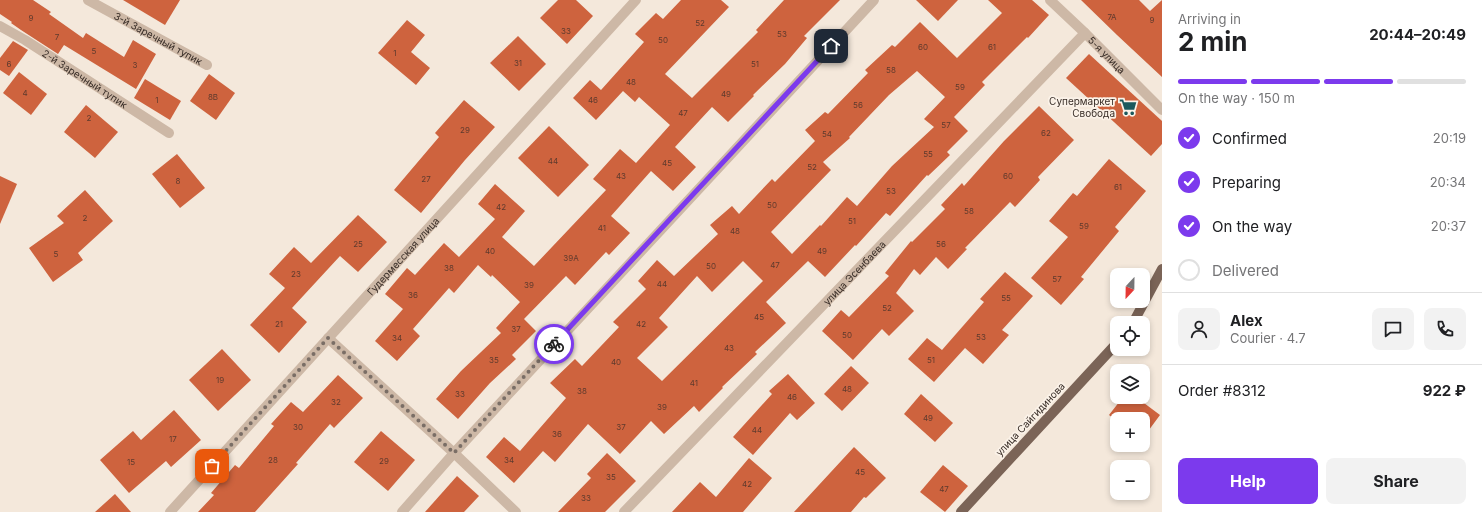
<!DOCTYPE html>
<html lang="en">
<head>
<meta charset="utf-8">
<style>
  :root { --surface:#fff; --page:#f2f2f2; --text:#202124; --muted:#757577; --line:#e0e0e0; --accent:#7c3aed }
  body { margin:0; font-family:Inter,sans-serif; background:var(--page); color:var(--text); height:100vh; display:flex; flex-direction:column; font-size:15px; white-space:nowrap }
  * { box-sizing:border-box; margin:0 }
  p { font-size:13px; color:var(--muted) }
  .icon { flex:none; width:22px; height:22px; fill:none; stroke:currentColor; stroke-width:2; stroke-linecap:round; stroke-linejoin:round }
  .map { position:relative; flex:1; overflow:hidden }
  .details { display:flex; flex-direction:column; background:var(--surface); width:320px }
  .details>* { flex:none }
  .needle { width:26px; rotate:202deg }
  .tools { position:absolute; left:1110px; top:268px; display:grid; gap:8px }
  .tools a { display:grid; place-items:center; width:40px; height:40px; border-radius:8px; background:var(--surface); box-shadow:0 2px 6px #0003; font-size:20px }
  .pin { position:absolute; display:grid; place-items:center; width:34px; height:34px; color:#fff; margin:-17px; border-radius:8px; box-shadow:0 2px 6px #0006 }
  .courier { position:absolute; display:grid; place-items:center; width:40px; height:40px; margin:-20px; border:3px solid #7c3aed; border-radius:50%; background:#fff; color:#222; box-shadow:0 1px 5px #0007 }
  .overview em { font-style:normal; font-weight:700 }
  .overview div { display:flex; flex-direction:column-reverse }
  .overview { display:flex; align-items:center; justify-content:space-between; height:68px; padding:0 16px }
  h1 { font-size:26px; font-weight:700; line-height:30px }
  .bar { display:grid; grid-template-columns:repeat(4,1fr); gap:6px 4px; align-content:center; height:48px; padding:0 16px }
  .bar i { height:5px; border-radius:3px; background:var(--line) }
  .bar .selected { background:var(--accent) }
  .bar p { grid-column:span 4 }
  .line { display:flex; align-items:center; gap:10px; padding:0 16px; border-top:1px solid var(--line) }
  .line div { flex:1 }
  .round { display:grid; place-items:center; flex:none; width:42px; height:42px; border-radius:8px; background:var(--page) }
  ol { padding:0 16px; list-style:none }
  li { display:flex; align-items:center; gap:12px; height:44px }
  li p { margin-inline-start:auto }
  li .icon { padding:4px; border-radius:50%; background:var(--accent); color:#fff; stroke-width:4 }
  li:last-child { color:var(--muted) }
  li i { width:22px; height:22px; border:2px solid var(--line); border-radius:50% }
  .primary-button { display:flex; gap:8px; margin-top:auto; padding:8px 16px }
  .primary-button a { flex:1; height:46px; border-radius:8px; background:var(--accent); color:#fff; font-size:16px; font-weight:700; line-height:46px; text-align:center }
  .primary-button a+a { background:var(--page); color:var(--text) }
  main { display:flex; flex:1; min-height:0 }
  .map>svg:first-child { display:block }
  .building { fill:#ce633e; fill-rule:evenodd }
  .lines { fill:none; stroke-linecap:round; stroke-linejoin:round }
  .minor { stroke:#cdb8a6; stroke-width:10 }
  .primary { stroke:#7b6457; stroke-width:10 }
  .done { stroke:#7a6e66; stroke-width:4; stroke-dasharray:0 7.2 }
  .route { stroke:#7c3aed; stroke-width:5 }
  .labels { text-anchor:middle; stroke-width:3.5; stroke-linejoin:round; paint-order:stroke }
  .number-label { font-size:8px; fill:#5e3a2d }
  .street-label { font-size:10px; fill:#382d27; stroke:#fbf2e8 }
  .poi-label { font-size:10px; fill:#382d27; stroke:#fbf2e8; text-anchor:end }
</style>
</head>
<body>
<main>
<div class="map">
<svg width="1162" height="512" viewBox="0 0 1162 512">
  <rect width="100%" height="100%" fill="#f4e8db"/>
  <g class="building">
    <polygon points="0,0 33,0 51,12 49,14 83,38 86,33 124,57 133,40 156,54 136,89 64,45 58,54 21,30 11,23 12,22 0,14"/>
    <polygon points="123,0 180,0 165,25"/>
    <polygon points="558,0 576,0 593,16 567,44 540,18"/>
    <polygon points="681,0 721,0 729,7 665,74 692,98 758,32 756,30 784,0 840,0 804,36 807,38 785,64 753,95 754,96 728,122 712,107 675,147 696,167 673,191 651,171 611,216 630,233 609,255 606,252 575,285 566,276 524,319 536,331 512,355 516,359 490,383 458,419 436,399 461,371 501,333 496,328 520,302 492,275 491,277 478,265 454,293 449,288 413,329 420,336 397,361 375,341 403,309 385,294 407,268 415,275 444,243 459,257 495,219 478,204 495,184 525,211 502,237 534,266 606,190 593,179 620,149 636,163 670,125 639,97 635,102 623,91 596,120 573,98 590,80 601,90 644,42 635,34 656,13 663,19"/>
    <polygon points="916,0 958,0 938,21"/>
    <path d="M988,0h44l17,15 -21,23 -1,-1 -45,45 3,3 -31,32 14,14 -21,21 3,3 -22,21 -1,-1 -37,41 -4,-3 -30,33 -1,-1 -30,32 -17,-16 -42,41 20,21 -31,29 2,2 -35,33 1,1 -24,24 -5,-6 -30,28 -13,-13 -31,33 -32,-30 -33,38 -12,-11 -29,32 -28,-26 18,-20 16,14 46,-53 -16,-15 25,-24 7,7 37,-39 -6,-5 33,-33 -8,-8 19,-21 17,16 44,-42 -8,-9 22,-19 7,8 33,-35 3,3 40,-41 -10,-11 20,-18 3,2 40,-41 -3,-3 27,-25 3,2 25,-25 37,36 45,-45zM917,71l28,26 -21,22 10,8 -42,39 -35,40 -10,-9 -26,29 -1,-1 -28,29 -21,-22 60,-62 -8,-8 27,-24 -1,-1 40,-42zM743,261l20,20 -101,100 -25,-23 31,-31 -9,-9 38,-42 15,16z"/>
    <polygon points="1081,0 1139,0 1150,11 1162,0 1162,77 1117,35"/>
    <polygon points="407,20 425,35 411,52 430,68 416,85 378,53"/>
    <polygon points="518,36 546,64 519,91 490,63"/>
    <polygon points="13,41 28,50 9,76 0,70 0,58"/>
    <polygon points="1089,54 1162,121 1162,144 1151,156 1066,78"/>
    <polygon points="19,72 47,94 31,115 3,93"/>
    <polygon points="209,74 235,93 216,120 190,101"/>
    <polygon points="145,79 181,101 170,120 134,98"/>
    <polygon points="464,100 495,127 465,160 421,213 394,190 439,137 435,133"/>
    <polygon points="86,105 118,132 95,158 64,132"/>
    <polygon points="1039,106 1074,140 1038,177 1040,180 1015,207 1010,202 965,248 967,249 948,269 936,257 920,275 914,269 896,293 914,311 889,336 882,329 853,360 822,331 841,310 849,317 889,276 885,273 911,241 912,242 945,209 941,205 962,183 964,186 1004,141"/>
    <polygon points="549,126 589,165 558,197 518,158"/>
    <polygon points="177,154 205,188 180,208 152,174"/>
    <polygon points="1109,159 1146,191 1115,227 1119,231 1081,277 1084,279 1061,305 1031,278 1068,237 1049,221 1073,193 1077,196"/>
    <polygon points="0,176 17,184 0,224"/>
    <polygon points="85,190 113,221 78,253 83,260 53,282 29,248 64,223 57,216"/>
    <polygon points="358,215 387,242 358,272 340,256 292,308 307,322 279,353 250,325 285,288 269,274 294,247 311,263"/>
    <polygon points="1005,272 1033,296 1002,330 1009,335 983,364 965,348 934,382 908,359 927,338 942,350 984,302 980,299"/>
    <polygon points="222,349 251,380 218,411 189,380"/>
    <polygon points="851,366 869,383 842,411 824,394"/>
    <polygon points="788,374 815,403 797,420 790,413 753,455 733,437 772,394 769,391"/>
    <polygon points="338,375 363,398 334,428 330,424 296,463 298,464 255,512 198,512 214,495 211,493 235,465 239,468 274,426 271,424 291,402 303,412"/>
    <polygon points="921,394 953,423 935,442 904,414"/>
    <polygon points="1123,397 1136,397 1160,415 1143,438 1143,419 1117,419 1117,421 1109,415"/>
    <polygon points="174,410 201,440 171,467 166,461 129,493 100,460 133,431 141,440"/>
    <polygon points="381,431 415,460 388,491 354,462"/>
    <polygon points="854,447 886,478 866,498 864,497 851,512 794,512"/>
    <polygon points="607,453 636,481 605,512 558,512 591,478 587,474"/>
    <polygon points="749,458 772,478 743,512 672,512 700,482 716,497"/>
    <polygon points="943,465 968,486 945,512 920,492"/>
    <polygon points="457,476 479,496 464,512 425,512"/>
    <polygon points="115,494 131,512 95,512"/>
  </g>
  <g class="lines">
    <g class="minor">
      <path id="s1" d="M88,0l119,65"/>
      <path id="s2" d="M1050,0l35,33 77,77"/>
      <path id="s3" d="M0,26l25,14 144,93"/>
      <polyline points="328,338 454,453 516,512"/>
      <path id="s4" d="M170,512l466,-512"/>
      <polyline points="402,512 454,453 874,0"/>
      <path id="s5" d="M624,512l461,-479"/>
    </g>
    <g class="primary">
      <polyline points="1133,323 1162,269"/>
      <polyline points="961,512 1117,343"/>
    </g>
  </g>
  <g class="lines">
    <polyline class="done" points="212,466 328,338 454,453 554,344"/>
    <polyline class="route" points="554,344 831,46"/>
  </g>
  <defs>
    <g id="supermarket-bare" transform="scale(1.38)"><path d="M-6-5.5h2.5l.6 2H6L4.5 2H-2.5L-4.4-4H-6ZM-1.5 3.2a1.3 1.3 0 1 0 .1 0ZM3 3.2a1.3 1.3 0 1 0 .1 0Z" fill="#1a585d" stroke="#fbf2e8" stroke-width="2.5" paint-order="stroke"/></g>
  </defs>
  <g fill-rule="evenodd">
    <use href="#supermarket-bare" x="1128" y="107"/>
  </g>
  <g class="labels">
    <g class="number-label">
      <text x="1112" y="20">7А</text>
      <text x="31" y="21">9</text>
      <text x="1152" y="23">9</text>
      <text x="700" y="26">52</text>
      <text x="566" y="34">33</text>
      <text x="782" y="37">53</text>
      <text x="57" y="40">7</text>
      <text x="663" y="43">50</text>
      <text x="923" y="50">60</text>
      <text x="992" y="50">61</text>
      <text x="94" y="54">5</text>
      <text x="395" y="56">1</text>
      <text x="518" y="66">31</text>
      <text x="9" y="67">6</text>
      <text x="755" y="67">51</text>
      <text x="135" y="68">3</text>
      <text x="891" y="73">58</text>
      <text x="631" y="85">48</text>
      <text x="960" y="90">59</text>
      <text x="25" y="96">4</text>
      <text x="726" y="97">49</text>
      <text x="213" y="100">8В</text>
      <text x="157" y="103">1</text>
      <text x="593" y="103">46</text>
      <text x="858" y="108">56</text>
      <text x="683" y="116">47</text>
      <text x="89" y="121">2</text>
      <text x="946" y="128">57</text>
      <text x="465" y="133">29</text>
      <text x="1046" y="136">62</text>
      <text x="827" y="137">54</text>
      <text x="928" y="157">55</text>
      <text x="553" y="164">44</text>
      <text x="667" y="166">45</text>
      <text x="812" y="170">52</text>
      <text x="621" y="179">43</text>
      <text x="1008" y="179">60</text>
      <text x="426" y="182">27</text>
      <text x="178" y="184">8</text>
      <text x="1118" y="190">61</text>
      <text x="891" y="194">53</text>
      <text x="772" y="208">50</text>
      <text x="501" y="210">42</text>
      <text x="969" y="214">58</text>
      <text x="85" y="221">2</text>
      <text x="852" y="224">51</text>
      <text x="1084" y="229">59</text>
      <text x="602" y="231">41</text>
      <text x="735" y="234">48</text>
      <text x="358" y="247">25</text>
      <text x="941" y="247">56</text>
      <text x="490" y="254">40</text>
      <text x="822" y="254">49</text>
      <text x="56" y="257">5</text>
      <text x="571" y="261">39А</text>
      <text x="775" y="268">47</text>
      <text x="711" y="269">50</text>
      <text x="449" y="271">38</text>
      <text x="296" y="277">23</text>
      <text x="1057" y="282">57</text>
      <text x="662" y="287">44</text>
      <text x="529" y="288">39</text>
      <text x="413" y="298">36</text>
      <text x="1006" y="301">55</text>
      <text x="887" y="311">52</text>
      <text x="759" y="320">45</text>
      <text x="279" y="327">21</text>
      <text x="641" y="327">42</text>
      <text x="516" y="332">37</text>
      <text x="847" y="338">50</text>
      <text x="981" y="340">53</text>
      <text x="397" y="341">34</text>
      <text x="729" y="351">43</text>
      <text x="494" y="363">35</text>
      <text x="931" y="363">51</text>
      <text x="616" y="365">40</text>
      <text x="220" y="383">19</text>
      <text x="694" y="386">41</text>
      <text x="847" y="392">48</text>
      <text x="582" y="394">38</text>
      <text x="460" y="397">33</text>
      <text x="792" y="400">46</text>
      <text x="336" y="405">32</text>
      <text x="662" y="410">39</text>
      <text x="928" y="421">49</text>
      <text x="298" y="430">30</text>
      <text x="621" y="430">37</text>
      <text x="757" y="433">44</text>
      <text x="557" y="437">36</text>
      <text x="173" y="442">17</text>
      <text x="273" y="463">28</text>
      <text x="509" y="463">34</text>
      <text x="384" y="464">29</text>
      <text x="131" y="465">15</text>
      <text x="860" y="475">45</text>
      <text x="611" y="480">35</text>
      <text x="747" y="487">42</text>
      <text x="944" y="492">47</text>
      <text x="586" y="501">33</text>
    </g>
    <g class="street-label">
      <text dy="4" stroke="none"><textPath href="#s1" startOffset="80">3-й Заречный тупик</textPath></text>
      <text dy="4" stroke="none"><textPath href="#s2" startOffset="79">5-я улица</textPath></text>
      <text dy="4" stroke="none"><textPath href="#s3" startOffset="100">2-й Заречный тупик</textPath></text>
      <text dy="4" stroke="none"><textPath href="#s4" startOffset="346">Гудермесская улица</textPath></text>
      <text dy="4" stroke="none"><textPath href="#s5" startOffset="332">улица Эсенбаева</textPath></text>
      <text transform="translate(1030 419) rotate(-47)" y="4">улица Сайгидинова</text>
    </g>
    <g class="poi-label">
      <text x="1115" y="105">Супермаркет<tspan x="1115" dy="12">Свобода</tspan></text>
    </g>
  </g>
</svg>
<div class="tools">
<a><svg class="needle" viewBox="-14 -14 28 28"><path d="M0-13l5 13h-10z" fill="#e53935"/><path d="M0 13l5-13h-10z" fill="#757577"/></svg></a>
<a><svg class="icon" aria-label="locate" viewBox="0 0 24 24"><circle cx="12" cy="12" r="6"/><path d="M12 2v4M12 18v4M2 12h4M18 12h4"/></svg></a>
<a><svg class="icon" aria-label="layers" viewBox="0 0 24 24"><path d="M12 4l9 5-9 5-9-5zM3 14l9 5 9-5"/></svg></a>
<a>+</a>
<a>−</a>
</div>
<div class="pin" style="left:212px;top:466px;background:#ea580c"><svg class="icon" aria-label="bag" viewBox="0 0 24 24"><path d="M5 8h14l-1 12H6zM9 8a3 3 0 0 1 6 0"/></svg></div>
<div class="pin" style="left:831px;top:46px;background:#1f2937"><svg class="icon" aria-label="home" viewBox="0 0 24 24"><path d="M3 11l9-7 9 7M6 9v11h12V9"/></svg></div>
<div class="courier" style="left:554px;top:344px"><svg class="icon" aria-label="bike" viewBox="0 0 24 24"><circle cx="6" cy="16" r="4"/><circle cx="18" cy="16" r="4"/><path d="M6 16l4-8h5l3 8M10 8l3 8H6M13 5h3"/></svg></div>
</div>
<section class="details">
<div class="overview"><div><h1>2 min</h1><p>Arriving in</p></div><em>20:44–20:49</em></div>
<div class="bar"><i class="selected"></i><i class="selected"></i><i class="selected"></i><i></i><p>On the way · 150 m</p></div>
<ol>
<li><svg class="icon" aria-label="check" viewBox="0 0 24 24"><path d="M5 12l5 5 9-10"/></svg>Confirmed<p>20:19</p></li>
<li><svg class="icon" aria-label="check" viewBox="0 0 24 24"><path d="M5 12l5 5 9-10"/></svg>Preparing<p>20:34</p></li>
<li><svg class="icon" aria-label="check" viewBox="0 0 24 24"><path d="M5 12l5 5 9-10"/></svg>On the way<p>20:37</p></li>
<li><i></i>Delivered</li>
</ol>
<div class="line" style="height:72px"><a class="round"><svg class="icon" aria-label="person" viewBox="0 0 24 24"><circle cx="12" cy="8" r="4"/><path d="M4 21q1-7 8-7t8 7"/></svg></a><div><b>Alex</b><p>Courier · 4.7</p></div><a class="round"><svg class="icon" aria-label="chat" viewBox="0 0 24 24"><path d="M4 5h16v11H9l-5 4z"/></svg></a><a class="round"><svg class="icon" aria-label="phone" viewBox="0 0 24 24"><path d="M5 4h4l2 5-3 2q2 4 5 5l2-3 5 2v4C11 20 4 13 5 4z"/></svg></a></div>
<div class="line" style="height:52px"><div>Order #8312</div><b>922 ₽</b></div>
<div class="primary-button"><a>Help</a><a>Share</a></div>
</section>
</main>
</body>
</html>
